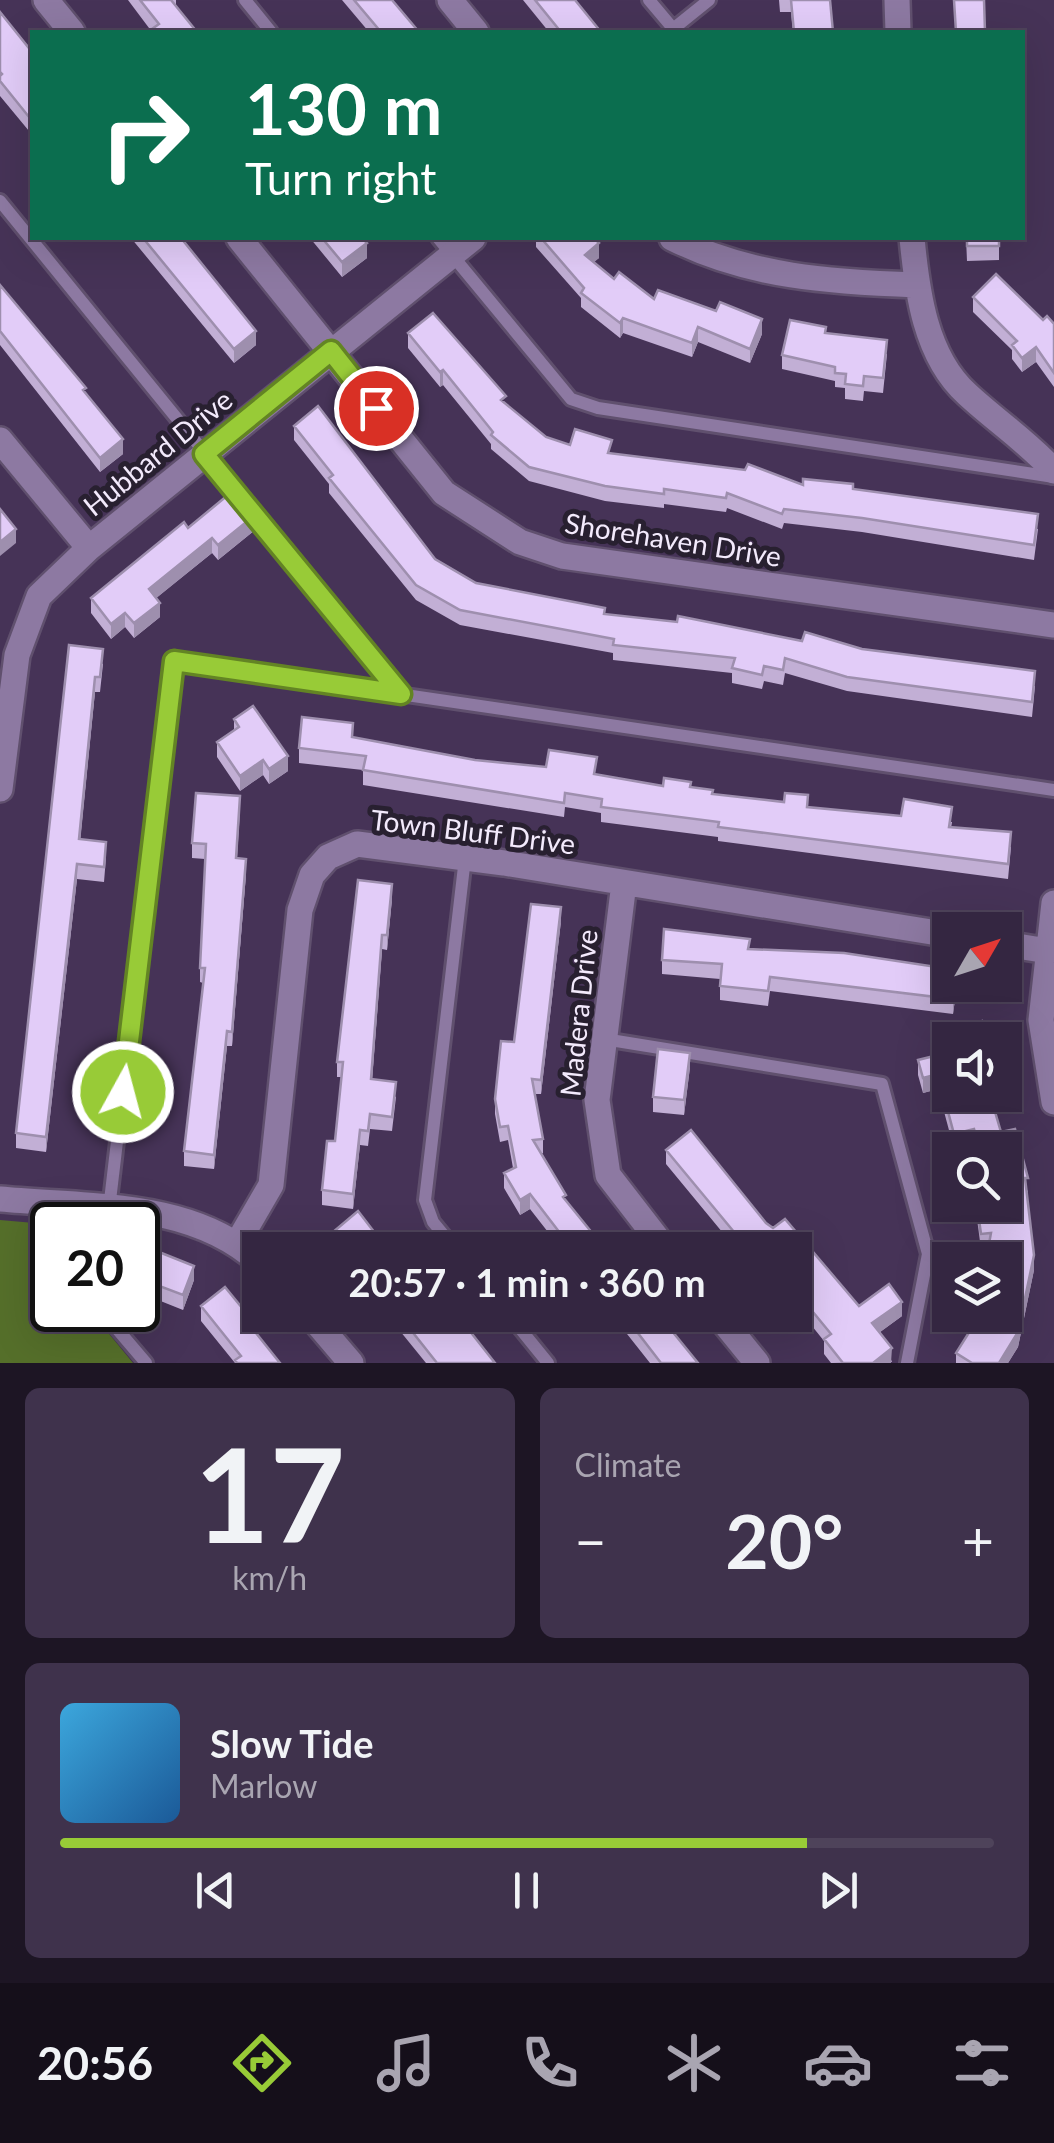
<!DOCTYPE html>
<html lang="en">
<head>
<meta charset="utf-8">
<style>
	:root { --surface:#342641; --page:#3f324c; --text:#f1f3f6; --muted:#a9a5b1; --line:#4e435a; --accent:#98cb37 }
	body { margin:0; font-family:Lato,sans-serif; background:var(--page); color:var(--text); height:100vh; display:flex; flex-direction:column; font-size:38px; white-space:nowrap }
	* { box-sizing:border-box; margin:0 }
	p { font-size:32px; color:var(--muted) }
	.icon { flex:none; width:55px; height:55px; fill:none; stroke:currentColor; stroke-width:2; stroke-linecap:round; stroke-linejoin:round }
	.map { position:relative; height:1363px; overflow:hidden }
	.details { display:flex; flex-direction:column; gap:25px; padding:25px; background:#1d1524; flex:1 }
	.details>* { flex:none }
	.banner { position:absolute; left:30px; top:30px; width:995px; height:210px; border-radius:0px; box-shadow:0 10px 40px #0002,0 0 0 2px var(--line); background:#0b6e4f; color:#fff; overflow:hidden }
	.needle { width:65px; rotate:51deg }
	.tools { position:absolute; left:932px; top:912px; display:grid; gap:20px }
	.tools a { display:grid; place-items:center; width:90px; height:90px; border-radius:0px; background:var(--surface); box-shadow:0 10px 40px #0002,0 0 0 2px var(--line); font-size:50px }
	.speed { position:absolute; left:30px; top:1202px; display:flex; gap:20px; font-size:50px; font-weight:700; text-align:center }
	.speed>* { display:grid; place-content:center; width:130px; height:130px; border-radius:50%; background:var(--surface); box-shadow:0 10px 40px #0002,0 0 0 2px var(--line); line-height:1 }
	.speed .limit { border:5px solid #111; border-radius:15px; background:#fff; color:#111 }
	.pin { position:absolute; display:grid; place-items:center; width:85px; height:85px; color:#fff; margin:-42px; border:5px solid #fff; border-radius:50%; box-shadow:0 2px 10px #0007 }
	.me { position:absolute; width:110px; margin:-55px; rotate:7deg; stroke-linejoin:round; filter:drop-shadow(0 0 8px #0008) }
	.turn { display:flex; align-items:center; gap:35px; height:210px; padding:0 50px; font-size:45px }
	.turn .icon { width:130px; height:130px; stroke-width:2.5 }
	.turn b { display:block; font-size:70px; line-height:85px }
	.big { font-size:75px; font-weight:700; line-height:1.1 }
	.details .widget { flex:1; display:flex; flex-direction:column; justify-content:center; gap:15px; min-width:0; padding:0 35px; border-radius:15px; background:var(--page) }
	.details .dial { align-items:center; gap:0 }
	.dial b { font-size:130px; line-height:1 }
	.song { display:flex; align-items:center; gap:30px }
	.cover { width:120px; height:120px; border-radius:15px; background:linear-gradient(135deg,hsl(200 70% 55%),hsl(210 70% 35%)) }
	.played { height:10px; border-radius:5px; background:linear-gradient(90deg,var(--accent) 80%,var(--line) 80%) }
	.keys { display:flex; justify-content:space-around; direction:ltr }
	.heat { display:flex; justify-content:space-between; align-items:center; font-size:55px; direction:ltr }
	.details .tiles { flex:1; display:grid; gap:25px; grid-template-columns:1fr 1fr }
	.widget:last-child { grid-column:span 2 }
	.trip { position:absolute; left:242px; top:1232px; width:570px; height:100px; border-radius:0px; background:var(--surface); box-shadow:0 10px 40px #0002,0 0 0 2px var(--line); font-weight:700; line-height:100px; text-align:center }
	.tabs { display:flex; height:160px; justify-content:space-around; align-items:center; background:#150f1a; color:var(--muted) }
	.tabs .icon { width:70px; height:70px }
	.tabs .current { color:var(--accent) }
	.tabs b { font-size:45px; color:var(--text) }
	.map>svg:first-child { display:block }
</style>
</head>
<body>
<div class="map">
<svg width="1054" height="1363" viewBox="0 0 1054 1363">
	<rect width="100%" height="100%" fill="#463357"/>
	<path fill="#556f2a" d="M0 1220 57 1225H52V1310H102L101 1324 133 1363H0Z"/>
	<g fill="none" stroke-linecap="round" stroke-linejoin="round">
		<defs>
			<path id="service" d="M245 0 271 32
				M649 0 676 32
				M673 29 709 0
				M0 201 401 694
				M438 238 571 399 598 408 1054 477
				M604 1039 882 1084 928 1254 907 1363
				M109 1209 174 661 1054 790
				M456 1250 433 1222 425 1200 465 858
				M113 1310 112 1323 146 1363
				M509 1315 548 1363"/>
			<path id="minor" d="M46 0 72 32
				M450 0 476 32
				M897 0 898 32
				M239 238 444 493 520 542 562 556 1054 625
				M672 238C749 277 832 282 917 285
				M912 238C917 291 925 356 967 394 996 421 1028 442 1054 471
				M0 440 89 548
				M0 789 17 655 39 596 89 548 473 238
				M624 883 597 1100 608 1175 666 1250
				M1054 903 1041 1020 1054 1102
				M1005 944 1048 951
				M0 1199C87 1207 193 1200 260 1263
				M238 1242 271 1185 300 910 312 875 328 857 357 844 504 863 950 935
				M310 1315 351 1363
				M718 1315 757 1363"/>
		</defs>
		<use href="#service" stroke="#60506e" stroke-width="18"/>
		<use href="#minor" stroke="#60506e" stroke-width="30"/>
		<use href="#service" stroke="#8d79a2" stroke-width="12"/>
		<use href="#minor" stroke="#8d79a2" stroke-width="25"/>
	</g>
	<path fill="#c2afd5" d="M128 0H176V7L197 32H152Z
		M342 0H392L419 32H369Z
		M523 0H575L601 32H549Z
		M779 0H830L833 32H793L791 12H780Z
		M0 12 32 52V129L29 131 0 96Z
		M131 238H181L256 345 234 363Z
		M310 238H362L367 258 342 277Z
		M536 238H594L599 258 593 262 614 279 654 299 762 334 750 363 698 342 692 357 623 333 620 338 581 307V298L536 247Z
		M966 238H1005V240H999V260L967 261Z
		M0 285 86 394 123 454 100 472 0 345Z
		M973 297 1054 324V387L1036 362 1022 372 1012 359V350L973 312Z
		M408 333 506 404 546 437 570 445 612 453 803 485 853 489 1038 529 1034 560 862 532 784 523 782 529 727 508 726 512 664 504V508L605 501 529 481 491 449V444L443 385 440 387 408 348Z
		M826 333 887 354 883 393 864 391 863 401 845 399V388L835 387V381L782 369V355Z
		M294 426 435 559 476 583 605 614 862 649 1035 686 1032 717 847 691 785 673 783 685 764 681 762 689 732 683V673L613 660V653L460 625 416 600 329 493V484L294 440Z
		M188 528 255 530 218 560 212 553 156 598 160 617 134 638 125 627 111 639 91 613V598Z
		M69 645 103 664 100 692H95L80 840 106 857 104 882 77 879 46 1152 16 1148V1133Z
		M234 719 288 771 269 784 263 775 240 791 217 757V742L234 731Z
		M353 737 475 760 596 775 663 786 691 787 713 794 808 807 952 822 951 828 1011 847 1008 879 718 841V837L601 822V813L565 807 564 817 363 785V770L299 763V748Z
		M240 811 237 858 246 874 232 1046H227L214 1169 184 1166V1151L203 983 200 982V968L205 859 192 858V843Z
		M392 899 387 950 382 949 372 1080 396 1097 392 1131 370 1129 368 1146 360 1145 353 1209 322 1205V1190L335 1141 342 1077H337V1062Z
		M561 921 541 1094H535L543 1139V1153L541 1154 566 1202 606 1250H562L530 1209 520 1215 504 1188V1173L513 1168 508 1140 500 1142 495 1114V1099L514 1042Z
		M750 949 957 985 953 1014 770 991 768 1006 720 1000V979L662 974V960Z
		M918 1060 1002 1110 995 1111 1001 1132 1028 1192 1026 1193 1034 1270 1018 1347 1008 1363H956V1353L1005 1315 988 1248 981 1249 977 1219V1205H1005V1150H976L974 1144 954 1149 938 1089 923 1093 918 1075Z
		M690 1067 684 1115 653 1112V1097Z
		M666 1150 766 1223 859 1306 902 1316 880 1332 892 1362 831 1363 824 1354V1341L804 1316 797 1322 791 1315H795V1250H737L666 1164Z
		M332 1233 388 1250H334L332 1247Z
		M138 1278 194 1280 183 1310 138 1292Z
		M201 1306 256 1334 280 1363H235L201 1321Z
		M387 1315H478V1329L472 1334 495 1363H426Z
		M612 1315H659L698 1363H650Z"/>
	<path fill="#9e8fae" d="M32 114V129L29 131V117Z
		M367 243V258L342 277V262Z
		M599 243V258L585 270V255Z
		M623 318V333L620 338V323Z
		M762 319V334L750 363V349Z
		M698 327V342L692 357V343Z
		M256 331V345L234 363V349Z
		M1036 347V362L1022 372V358Z
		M443 370V385L440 387V372Z
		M123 439V454L100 472V458Z
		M255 515V530L218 560V545Z
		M16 529V543L0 556V542Z
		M212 538V553L149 604V589Z
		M160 603V617L134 638V623Z
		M125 613V627L111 639V624Z
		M95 677V692L79 854V839Z
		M288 756V771L269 784V769Z
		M263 760V775L240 791V776Z
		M246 859V874L232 1046V1032Z
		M77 864V879L46 1152V1137Z
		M392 884V899L387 950V935Z
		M561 907V921L541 1094V1080Z
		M382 935V949L371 1094V1079Z
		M955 985H957L953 1014V999Z
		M227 1031V1046L214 1169V1155Z
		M690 1053V1067L684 1115V1100Z
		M938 1074V1089L923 1093V1078Z
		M1002 1095V1110L991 1112V1098Z
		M974 1129V1144L954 1149V1134Z
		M360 1130V1145L353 1209V1194Z
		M530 1194V1209L520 1215V1200Z
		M1034 1255V1270L1018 1347 1008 1363H999Z
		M194 1266V1280L183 1310V1295Z
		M804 1301V1316L797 1322V1308Z
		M902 1302V1316L872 1338V1323Z
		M478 1315V1329L465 1340V1325Z
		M892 1348 891 1363H873Z"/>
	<path fill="#e2ccf8" stroke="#9e8fae" stroke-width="2.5" d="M140 0H171L197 32H155L152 29 159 24Z
		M354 0H392L419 32H381Z
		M535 0H575L601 32H561Z
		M791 0H830L833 32H794Z
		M954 0H984L985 32H956Z
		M0 12 32 52V114L29 117 0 81V76L2 74 0 72Z
		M143 238H181L256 331 234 349Z
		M322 238H362L367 243 342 262Z
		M541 238H594L599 243 585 255 614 279 619 272 654 299 658 290 716 311 720 302 762 319 750 349 698 327 692 343 623 318 620 323 581 293 584 288Z
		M967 238H999V246H967Z
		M996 274 1043 320 1047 316 1054 324V373L1036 347 1022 358 1012 345 1017 341 973 297Z
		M0 285 86 388 83 390 123 439 100 458 0 331Z
		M433 313 506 396 501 400 546 437 570 445 575 429 612 440 608 453 745 470 748 464 803 485V479L853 484V489L1038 514 1034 545 862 518 784 509 782 514 727 493 726 498 664 489V494L605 486 529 467 491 435 493 432 443 370 440 372 408 333Z
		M790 320 826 327 825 333 887 340 883 378 864 376 863 386 845 384 846 374 835 373V367L782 355Z
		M318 406 435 559 476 583 605 608 604 614 677 622 678 616 802 641 805 632 862 649 1035 671 1032 702 847 677 785 658 783 670 764 666 762 675 732 668 735 658 613 645 614 639 460 610 416 585 329 478 333 475 294 426Z
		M234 490 255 515 218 545 212 538 149 589 160 603 134 623 125 613 111 624 91 598 184 522 188 528Z
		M0 509 16 529 0 542Z
		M69 645 103 649 100 677H95L79 839 106 842 104 867 77 864 46 1137 16 1133Z
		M253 706 288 756 269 769 263 760 240 776 217 742 239 727 234 719Z
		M302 717 353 723 352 737 475 760 546 767 549 750 597 757 594 774 663 786 664 778 691 782 690 787 713 790 712 794 784 802 785 793 808 795 807 807 901 816 904 799 952 807 949 827 1011 832 1008 864 718 827 719 822 601 807 602 799 565 793 564 803 363 770 366 756 299 748Z
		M196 793 240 796 236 858 246 859 232 1032 227 1031 214 1155 184 1151 205 968H200L206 844 192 843Z
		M358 880 392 884 387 935H382L371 1079 396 1082 392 1117 370 1114 368 1131 360 1130 353 1194 322 1190 327 1141H335L343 1062H337Z
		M531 904 561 907 541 1080 532 1079 543 1139 533 1140 566 1195 563 1197 606 1250H573L530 1194 520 1200 504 1173 516 1167 508 1126 500 1127 495 1099 501 1041 514 1042Z
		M664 929 750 939 748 949 844 953 950 969V985H955L953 999 770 977 768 991 720 986 722 964 662 960Z
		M982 1021 987 1040H956L953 1029Z
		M658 1049 690 1053 684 1100 653 1097Z
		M950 1052V1095H1001L991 1098 1001 1132 1015 1129 1028 1178H1025L1034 1255 1018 1332 999 1363H972L956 1353 980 1315H1005V1260H986L991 1233 981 1234 977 1205H1005V1150H980L974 1129 954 1134 938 1074 923 1078 918 1060Z
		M691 1130 766 1223 773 1228 785 1219 859 1306 889 1284 902 1302 872 1323 892 1348 873 1363H843L824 1339 831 1334 804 1301 797 1308 795 1306V1250H749L666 1150Z
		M358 1211 388 1250H346L332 1233Z
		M149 1248 194 1266 183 1295 138 1278Z
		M225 1287 256 1325 252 1328 280 1363H237L235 1360 241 1356 201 1306Z
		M399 1315H477L465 1325 495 1363H437Z
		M624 1315H659L698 1363H661Z"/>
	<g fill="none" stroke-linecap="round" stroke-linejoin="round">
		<defs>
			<path id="route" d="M123 1092 174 661 401 694 204 454 331 351 376 408"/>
		</defs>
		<use href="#route" stroke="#638424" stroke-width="25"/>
		<use href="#route" stroke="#98cb37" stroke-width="18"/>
	</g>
	<g text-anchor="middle" stroke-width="10" stroke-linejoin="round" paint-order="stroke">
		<g font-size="28" fill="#f3eafc" stroke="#282030">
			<text transform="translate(158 453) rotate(-39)" y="10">Hubbard Drive</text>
			<text transform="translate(673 540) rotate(9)" y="10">Shorehaven Drive</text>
			<text transform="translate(473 832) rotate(7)" y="10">Town Bluff Drive</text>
			<text transform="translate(579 1013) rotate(-84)" y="10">Madera Drive</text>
		</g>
	</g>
</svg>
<div class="tools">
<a><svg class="needle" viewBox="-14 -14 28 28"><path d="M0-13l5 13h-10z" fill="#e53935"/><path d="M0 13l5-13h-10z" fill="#a9a5b1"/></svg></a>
<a><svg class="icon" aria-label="sound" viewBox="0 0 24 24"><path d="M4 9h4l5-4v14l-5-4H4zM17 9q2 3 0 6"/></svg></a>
<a><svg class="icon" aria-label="search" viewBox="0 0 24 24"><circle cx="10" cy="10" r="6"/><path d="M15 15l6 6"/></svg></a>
<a><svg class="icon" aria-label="layers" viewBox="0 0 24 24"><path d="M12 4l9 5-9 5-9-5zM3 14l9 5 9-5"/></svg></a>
</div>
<div class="speed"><div class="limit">20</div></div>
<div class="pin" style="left:376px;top:408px;background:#d93025"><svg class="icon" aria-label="arrive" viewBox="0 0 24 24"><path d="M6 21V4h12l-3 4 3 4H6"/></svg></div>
<svg class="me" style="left:123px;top:1092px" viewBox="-20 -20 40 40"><circle r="17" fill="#98cb37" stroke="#fff" stroke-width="3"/><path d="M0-11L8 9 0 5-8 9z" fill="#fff"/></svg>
<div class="trip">20:57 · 1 min · 360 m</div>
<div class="banner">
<div class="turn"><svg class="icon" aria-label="right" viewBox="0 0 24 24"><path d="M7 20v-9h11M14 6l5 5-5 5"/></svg><div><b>130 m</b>Turn right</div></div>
</div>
</div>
<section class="details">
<div class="tiles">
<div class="widget dial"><b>17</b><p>km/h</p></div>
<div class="widget"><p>Climate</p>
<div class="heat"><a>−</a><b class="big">20°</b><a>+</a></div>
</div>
<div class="widget">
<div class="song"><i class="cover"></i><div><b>Slow Tide</b><p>Marlow</p></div></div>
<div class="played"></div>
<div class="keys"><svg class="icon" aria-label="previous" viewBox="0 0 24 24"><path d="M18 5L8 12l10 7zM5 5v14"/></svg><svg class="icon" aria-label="pause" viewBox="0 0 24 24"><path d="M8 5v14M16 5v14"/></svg><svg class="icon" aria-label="next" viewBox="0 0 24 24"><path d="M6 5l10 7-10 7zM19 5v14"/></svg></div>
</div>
</div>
</section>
<nav class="tabs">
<b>20:56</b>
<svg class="icon current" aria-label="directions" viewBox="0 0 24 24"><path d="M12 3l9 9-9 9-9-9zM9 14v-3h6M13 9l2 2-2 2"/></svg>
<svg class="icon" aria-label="music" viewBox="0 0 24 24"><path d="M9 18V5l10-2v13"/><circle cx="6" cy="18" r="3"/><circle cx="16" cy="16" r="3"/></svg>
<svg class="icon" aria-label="phone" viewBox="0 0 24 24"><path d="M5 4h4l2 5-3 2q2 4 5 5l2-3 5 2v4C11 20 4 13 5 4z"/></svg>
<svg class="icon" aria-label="climate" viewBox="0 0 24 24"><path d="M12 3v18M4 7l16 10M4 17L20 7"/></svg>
<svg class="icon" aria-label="car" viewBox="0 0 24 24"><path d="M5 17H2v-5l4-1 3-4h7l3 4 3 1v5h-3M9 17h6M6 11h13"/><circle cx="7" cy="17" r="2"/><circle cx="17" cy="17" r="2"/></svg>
<svg class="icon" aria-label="filters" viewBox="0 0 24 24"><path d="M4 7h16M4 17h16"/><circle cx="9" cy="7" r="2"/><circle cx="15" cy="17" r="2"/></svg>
</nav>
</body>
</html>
